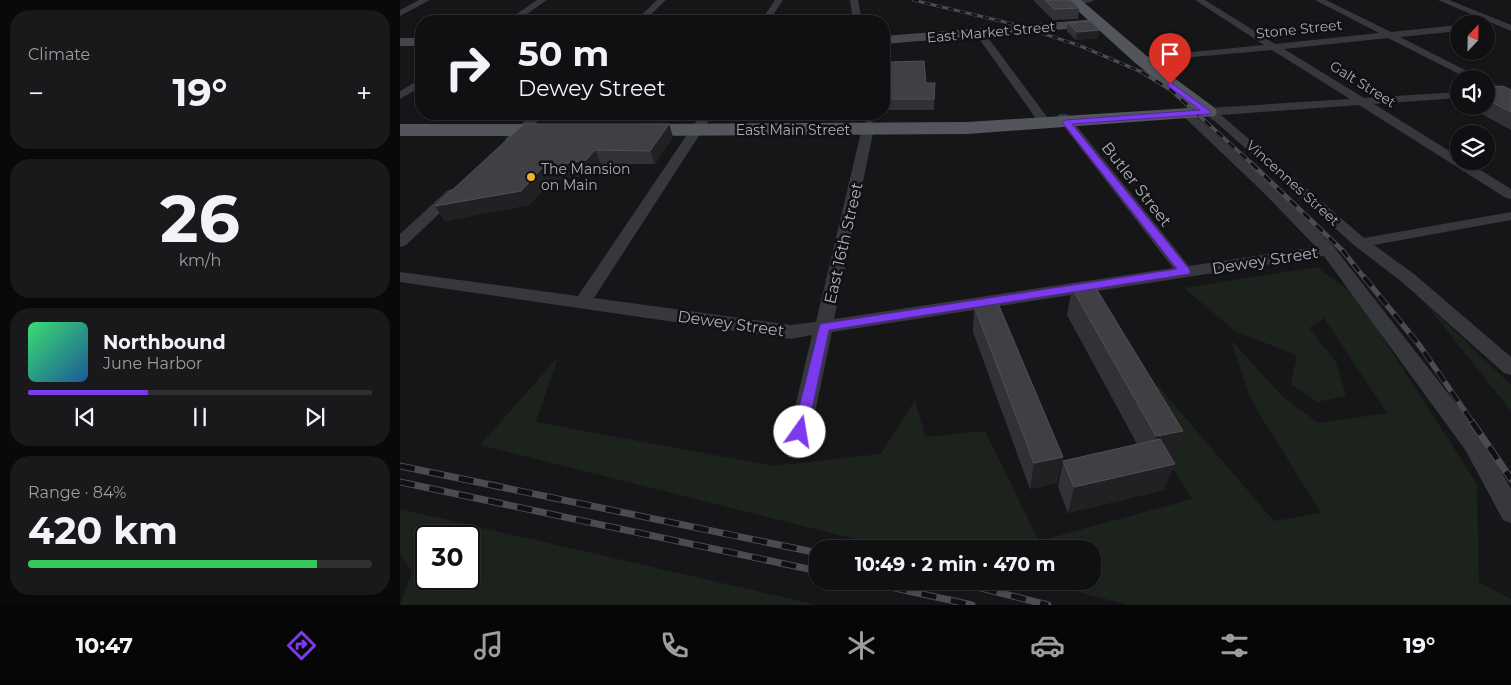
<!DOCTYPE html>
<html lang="en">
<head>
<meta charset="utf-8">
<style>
	:root { --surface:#101012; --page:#19191b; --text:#f1f3f6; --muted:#9c9d9f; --line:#303032; --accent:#7c3aed }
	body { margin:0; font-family:Montserrat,sans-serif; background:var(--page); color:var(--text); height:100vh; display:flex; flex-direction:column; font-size:19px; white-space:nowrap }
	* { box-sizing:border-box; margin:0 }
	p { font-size:16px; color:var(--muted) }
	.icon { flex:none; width:28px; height:28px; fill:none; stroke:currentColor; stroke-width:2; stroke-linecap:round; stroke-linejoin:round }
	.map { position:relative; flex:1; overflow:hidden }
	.panel { display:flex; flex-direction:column; gap:10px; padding:10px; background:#09090a; width:400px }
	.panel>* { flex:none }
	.banner { position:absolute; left:15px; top:15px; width:475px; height:105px; border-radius:20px; box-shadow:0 1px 4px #0004,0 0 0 1px var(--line); background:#101012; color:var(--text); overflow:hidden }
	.needle { width:32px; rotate:22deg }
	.buttons { position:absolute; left:1050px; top:15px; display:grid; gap:10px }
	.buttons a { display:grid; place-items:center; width:45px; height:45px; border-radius:50%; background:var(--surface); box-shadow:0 1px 4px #0004,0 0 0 1px var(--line); font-size:25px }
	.speed { position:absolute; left:15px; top:525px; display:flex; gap:10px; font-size:25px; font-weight:700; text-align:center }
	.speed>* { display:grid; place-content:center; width:65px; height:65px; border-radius:50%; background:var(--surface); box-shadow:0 1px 4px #0004,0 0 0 1px var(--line); line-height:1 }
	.speed .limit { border:2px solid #111; border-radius:8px; background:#fff; color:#111 }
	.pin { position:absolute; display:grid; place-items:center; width:42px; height:42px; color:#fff; margin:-51px -21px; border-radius:50% 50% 50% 0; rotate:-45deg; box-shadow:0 0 5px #0007 }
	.pin .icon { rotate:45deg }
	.me { position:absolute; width:55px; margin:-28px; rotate:13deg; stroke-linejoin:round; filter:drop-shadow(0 0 4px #0008) }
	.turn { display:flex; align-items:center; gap:18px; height:105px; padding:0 20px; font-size:22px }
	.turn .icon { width:65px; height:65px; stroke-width:2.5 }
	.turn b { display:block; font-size:35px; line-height:42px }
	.big { font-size:38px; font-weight:700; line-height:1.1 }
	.panel .widget { flex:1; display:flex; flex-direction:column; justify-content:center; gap:8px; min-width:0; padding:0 18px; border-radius:20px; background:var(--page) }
	.panel .dial { align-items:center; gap:0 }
	.dial b { font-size:65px; line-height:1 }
	.song { display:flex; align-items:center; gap:15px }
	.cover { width:60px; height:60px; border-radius:8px; background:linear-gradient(135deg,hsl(140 70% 55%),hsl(210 70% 35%)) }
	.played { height:5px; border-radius:2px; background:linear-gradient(90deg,var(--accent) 35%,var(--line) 35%) }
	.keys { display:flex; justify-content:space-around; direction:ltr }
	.heat { display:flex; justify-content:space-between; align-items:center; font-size:28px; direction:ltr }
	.charge { height:8px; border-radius:4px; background:linear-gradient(90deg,#34c759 84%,var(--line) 0) }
	.trip { position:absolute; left:409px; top:540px; width:292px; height:50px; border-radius:20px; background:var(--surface); box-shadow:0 1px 4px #0004,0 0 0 1px var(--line); font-weight:700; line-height:50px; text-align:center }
	.tab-bar { display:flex; height:80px; justify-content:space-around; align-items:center; background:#060607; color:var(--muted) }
	.tab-bar .icon { width:35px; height:35px }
	.tab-bar .current { color:var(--accent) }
	.tab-bar b { font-size:22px; color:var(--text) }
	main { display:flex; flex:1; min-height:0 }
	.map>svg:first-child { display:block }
</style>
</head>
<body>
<main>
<section class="panel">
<div class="widget"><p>Climate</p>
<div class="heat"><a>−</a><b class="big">19°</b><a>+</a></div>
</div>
<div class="widget dial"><b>26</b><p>km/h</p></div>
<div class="widget">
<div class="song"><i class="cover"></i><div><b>Northbound</b><p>June Harbor</p></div></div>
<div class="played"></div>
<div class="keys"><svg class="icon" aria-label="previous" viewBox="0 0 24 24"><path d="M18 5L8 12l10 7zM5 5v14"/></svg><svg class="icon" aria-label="pause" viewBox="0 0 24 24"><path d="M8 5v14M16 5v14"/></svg><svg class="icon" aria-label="next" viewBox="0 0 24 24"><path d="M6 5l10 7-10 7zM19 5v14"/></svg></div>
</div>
<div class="widget"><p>Range · 84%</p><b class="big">420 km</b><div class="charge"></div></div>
</section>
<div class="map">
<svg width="1111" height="605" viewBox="0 0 1111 605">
	<rect width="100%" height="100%" fill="#161618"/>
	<path fill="#1c231d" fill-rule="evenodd" d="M917 267 956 296 1077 484 1079 582 1111 599V605H729L634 581H692V549H495L80 445 158 357 136 422 373 466 481 454 515 400 525 437 585 431 639 541 792 499 743 419 757 385 874 521 921 513 851 400 831 340 882 396 918 423 987 413 924 318 909 328 936 362 946 396 917 402 891 384 897 355 836 332 784 288Z
		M1024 302 1111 385V411Z
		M0 509 417 605H0L12 572 0 554ZM26 536H69V579H26Z"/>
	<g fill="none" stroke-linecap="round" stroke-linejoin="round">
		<path fill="#37383d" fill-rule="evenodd" d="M19 0H30L0 16V10Z
			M137 0H147L117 21H106Z
			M257 0H266L244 21H235Z
			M375 0H383L369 21H361Z
			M450 0H458L462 21H453Z
			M671 0H694C689 4 678 4 672 3Z
			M795 0H805L875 44 979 33 915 0H926L991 32 1059 25V31L1000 37 1083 79H1069L988 38 884 49 964 98 1059 92V98L974 104 1059 157V161H1066L1111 189V199L1106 198 959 105 821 115 964 238 1111 212V220L974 245 1014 274 1111 357V375L1104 373 1002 282 955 246 817 123 802 112 808 108 950 99 872 50 737 62V58L741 57 864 45Z
			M1038 0H1049L1111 25V31Z
			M580 30 583 31 650 121 652 124 650 127H642L575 33Z
			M21 79V87L0 99V91Z
			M1086 80 1111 92V100L1086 88Z
			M785 108 789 110 874 187 934 247 1082 437 1111 489V523L1103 520 1066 451 924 256 432 332 407 450 404 457 396 459 388 457 385 450 412 335 391 339 0 282V272L178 296 301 114H313L194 298 391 325 416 322 463 124 469 120 475 124 434 319 773 268 659 120 657 117 659 114H667L789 266 916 247 864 193 781 114 779 112Z
			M132 114H145L115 143H107L105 140 107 137Z
			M53 189 58 190 60 193 58 196 6 245 0 247V234L48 190Z"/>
		<path fill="#45474d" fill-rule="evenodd" d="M698 19 703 20 704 23 703 26 484 44V36Z
			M0 38H21V46H0Z"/>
		<path fill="#53555c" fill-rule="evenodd" d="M666 0H681L762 69 815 108 817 112 815 116 567 134 234 136 227 134 224 130 227 126 234 124 567 122 790 108 733 61Z
			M0 124H156L163 126 166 130 163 134 156 136H0Z"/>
		<defs>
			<path id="rail-far4" d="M513 0 613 24 678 45 744 73"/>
			<path id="rail-far3" d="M742 72 771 90 852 164"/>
			<path id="rail-far2" d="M851 163 943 251 965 279"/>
			<path id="rail-far1" d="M964 277 1020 346 1073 423"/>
			<path id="rail" d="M1072 422 1111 479
				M0 466 418 553
				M0 482 418 571
				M463 581 572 605
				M553 581 648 605"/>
		</defs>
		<use href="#rail-far4" stroke="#4a4c52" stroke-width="3"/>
		<use href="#rail-far3" stroke="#4a4c52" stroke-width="4"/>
		<use href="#rail-far2" stroke="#4a4c52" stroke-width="5"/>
		<use href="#rail-far1" stroke="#4a4c52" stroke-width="5.5"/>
		<use href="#rail" stroke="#4a4c52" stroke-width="7"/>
		<use href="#rail-far4" stroke="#111113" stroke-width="2" stroke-dasharray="6" stroke-linecap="butt"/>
		<use href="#rail-far3" stroke="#111113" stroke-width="2.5" stroke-dasharray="8" stroke-linecap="butt"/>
		<use href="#rail-far2" stroke="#111113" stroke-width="3" stroke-dasharray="9" stroke-linecap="butt"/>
		<use href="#rail-far1" stroke="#111113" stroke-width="4" stroke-dasharray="12" stroke-linecap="butt"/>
		<use href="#rail" stroke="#111113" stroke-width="5" stroke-dasharray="15" stroke-linecap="butt"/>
	</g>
	<path fill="#323236" d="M633 0H670L679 8 678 19 653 20Z
		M668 23 698 38 676 40 667 31Z
		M526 83 535 94 534 110H484V84Z
		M1086 88 1111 90V130L1067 106H1086Z
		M269 124 273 137 255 164H201L193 174 151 181 129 205 45 221 35 206Z
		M672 288 783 431 772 457H771L764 490 668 513 658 487 663 461 737 444 667 315Z
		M574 305 663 457 657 483 630 489 573 332Z"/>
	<path fill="#212124" d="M700 30 698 38 676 40 677 32Z
		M269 124 273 137 255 164 250 151Z
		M195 150 201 164 193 174 151 181 129 205 45 221 35 206 143 167Z
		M783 431 772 457 746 463 756 436Z
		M663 457 657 483 630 489 634 463Z
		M775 464 764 490 668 513 674 487Z"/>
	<path fill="#3f3f44" stroke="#4f5156" d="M645 0H670L679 8 654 9Z
		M690 21 700 30 677 32 668 23Z
		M524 61 526 83H535L534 99H484V84H491L490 62Z
		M1103 86 1111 90V112L1086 99V88Z
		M124 124H269L250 151 195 150 186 160 143 167 121 191 35 206Z
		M694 285 783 431 756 436 672 288Z
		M597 301 663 457 634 463 574 305Z
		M760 439 775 464 674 487 663 461Z"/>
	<path fill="#7c3aed" stroke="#51269a" d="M770 82 810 111V114L672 124 789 269 790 272 789 274 429 330 407 432 405 436 400 438 395 436 393 432 420 324 777 269 662 122 666 120 800 110 768 86V83Z"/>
	<circle fill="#f2b134" stroke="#111113" stroke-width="2" cx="131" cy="177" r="5"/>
	<g text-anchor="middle" stroke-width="5" stroke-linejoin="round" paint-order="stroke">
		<g font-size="14" fill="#a8adb8" stroke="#111113">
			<text transform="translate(899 29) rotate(-6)" y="5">Stone Street</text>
			<text transform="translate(591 32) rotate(-5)" y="5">East Market Street</text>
			<text transform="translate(963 84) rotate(32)" y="5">Galt Street</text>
			<text x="393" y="135">East Main Street</text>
			<text transform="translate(893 183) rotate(42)" y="5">Vincennes Street</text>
		</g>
		<g font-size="14" fill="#a8adb8" stroke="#111113" text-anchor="start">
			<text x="141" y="174">The Mansion<tspan x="141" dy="16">on Main</tspan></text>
		</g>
		<g font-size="16" fill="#a8adb8" stroke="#111113">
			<text transform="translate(737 184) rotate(52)" y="6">Butler Street</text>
			<text transform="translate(443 243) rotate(-77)" y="6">East 16th Street</text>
			<text transform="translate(865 260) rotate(-9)" y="6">Dewey Street</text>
			<text transform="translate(331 323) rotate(8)" y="6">Dewey Street</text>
		</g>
	</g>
</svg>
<div class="buttons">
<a><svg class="needle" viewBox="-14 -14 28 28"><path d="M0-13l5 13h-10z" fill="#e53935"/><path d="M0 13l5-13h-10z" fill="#9c9d9f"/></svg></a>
<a><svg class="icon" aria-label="sound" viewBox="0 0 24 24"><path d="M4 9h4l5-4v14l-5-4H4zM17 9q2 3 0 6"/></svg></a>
<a><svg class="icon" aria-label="layers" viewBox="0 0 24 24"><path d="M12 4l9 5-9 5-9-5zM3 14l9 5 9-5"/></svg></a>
</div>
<div class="speed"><div class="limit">30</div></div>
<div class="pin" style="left:770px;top:84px;background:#d93025"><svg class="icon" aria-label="arrive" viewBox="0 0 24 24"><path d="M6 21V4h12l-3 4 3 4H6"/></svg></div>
<svg class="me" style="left:400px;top:432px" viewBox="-20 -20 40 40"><circle r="19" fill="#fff"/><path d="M0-13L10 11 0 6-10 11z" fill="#7c3aed"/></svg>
<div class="trip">10:49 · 2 min · 470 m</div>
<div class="banner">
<div class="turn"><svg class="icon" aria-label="right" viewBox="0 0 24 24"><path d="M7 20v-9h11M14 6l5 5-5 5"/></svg><div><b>50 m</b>Dewey Street</div></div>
</div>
</div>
</main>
<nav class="tab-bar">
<b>10:47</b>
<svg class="icon current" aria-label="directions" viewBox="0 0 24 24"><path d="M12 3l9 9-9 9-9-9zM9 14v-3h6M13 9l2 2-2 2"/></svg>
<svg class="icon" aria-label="music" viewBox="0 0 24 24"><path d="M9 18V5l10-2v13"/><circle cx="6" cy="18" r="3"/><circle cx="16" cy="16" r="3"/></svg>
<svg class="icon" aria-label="phone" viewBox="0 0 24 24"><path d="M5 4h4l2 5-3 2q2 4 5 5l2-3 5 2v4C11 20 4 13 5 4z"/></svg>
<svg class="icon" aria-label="climate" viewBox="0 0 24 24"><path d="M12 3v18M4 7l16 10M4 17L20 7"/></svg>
<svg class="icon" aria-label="car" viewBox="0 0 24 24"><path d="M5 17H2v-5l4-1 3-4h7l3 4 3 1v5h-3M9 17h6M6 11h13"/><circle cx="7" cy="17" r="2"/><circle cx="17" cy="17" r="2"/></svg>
<svg class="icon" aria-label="filters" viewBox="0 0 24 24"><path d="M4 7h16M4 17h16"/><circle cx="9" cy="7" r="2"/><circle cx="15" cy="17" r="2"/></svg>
<b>19°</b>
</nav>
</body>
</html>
